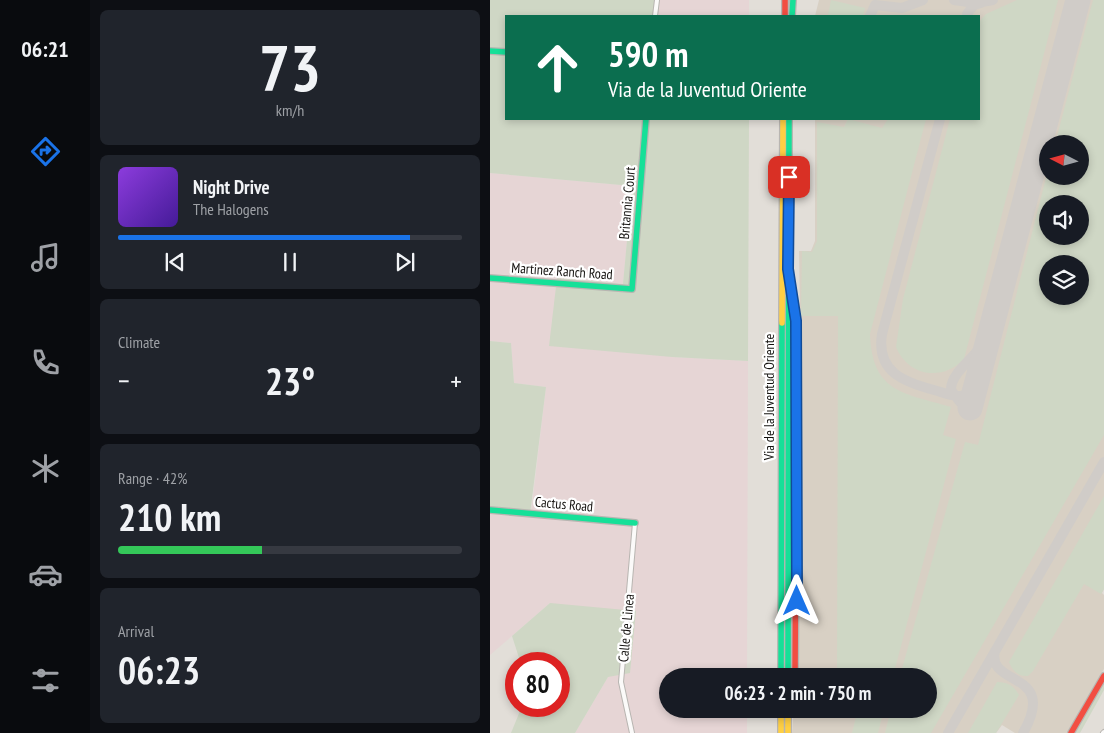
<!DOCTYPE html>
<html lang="en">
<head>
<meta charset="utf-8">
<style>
	:root { --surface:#171b24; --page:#20242c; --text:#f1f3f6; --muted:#9ea1a6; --line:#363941; --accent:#1a73e8 }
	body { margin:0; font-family:"PT Sans Narrow",sans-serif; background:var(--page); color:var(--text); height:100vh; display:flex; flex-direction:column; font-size:19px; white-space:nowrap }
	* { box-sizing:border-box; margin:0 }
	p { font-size:16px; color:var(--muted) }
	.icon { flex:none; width:28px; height:28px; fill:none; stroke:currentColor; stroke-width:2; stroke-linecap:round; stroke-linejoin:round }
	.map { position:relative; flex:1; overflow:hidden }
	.panel { display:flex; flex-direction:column; gap:10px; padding:10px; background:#0d0f14; width:400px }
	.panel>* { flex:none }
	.top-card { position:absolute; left:15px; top:15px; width:475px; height:105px; border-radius:0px; box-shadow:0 2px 8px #0003; background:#0b6e4f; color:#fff; overflow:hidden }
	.needle { width:32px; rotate:276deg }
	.buttons { position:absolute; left:549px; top:135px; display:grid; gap:10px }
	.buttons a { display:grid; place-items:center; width:50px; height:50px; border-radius:50%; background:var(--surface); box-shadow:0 2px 8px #0003; font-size:25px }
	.speed { position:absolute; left:15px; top:652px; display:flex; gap:10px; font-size:25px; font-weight:700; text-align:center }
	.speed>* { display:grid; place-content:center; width:65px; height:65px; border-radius:50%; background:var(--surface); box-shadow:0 2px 8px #0003; line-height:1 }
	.speed .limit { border:8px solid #d22; background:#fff; color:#111 }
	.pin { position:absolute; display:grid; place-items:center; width:42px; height:42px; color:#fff; margin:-21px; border-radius:10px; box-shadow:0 2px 8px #0006 }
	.me { position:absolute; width:55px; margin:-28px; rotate:0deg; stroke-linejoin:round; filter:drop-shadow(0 0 4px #0008) }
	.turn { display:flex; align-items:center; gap:18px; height:105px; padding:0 20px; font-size:22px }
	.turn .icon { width:65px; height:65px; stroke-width:2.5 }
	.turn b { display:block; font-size:35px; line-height:42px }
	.big { font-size:38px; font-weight:800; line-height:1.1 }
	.panel .card { flex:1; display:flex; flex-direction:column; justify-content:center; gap:8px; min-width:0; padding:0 18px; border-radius:8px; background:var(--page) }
	.panel .dial { align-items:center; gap:0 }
	.dial b { font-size:65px; line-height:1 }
	.song { display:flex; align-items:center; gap:15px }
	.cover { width:60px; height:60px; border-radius:8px; background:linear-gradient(135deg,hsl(270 70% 55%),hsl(260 70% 35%)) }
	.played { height:5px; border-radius:2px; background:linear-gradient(90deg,var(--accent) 85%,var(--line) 85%) }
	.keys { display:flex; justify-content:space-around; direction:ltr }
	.heat { display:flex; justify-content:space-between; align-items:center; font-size:28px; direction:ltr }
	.charge { height:8px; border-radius:4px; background:linear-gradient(90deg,#34c759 42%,var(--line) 0) }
	.trip { position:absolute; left:169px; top:668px; width:278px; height:50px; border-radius:25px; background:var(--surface); box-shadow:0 2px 8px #0003; font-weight:800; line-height:50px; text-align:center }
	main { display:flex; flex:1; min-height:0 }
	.tab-bar { display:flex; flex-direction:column; width:90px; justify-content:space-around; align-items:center; background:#090b0e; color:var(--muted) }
	.tab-bar .icon { width:35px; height:35px }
	.tab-bar .selected { color:var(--accent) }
	.tab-bar b { font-size:22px; color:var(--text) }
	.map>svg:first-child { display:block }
</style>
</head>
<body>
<main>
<nav class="tab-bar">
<b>06:21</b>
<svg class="icon selected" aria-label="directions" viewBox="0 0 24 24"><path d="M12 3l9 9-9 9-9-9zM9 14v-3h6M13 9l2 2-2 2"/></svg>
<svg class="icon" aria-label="music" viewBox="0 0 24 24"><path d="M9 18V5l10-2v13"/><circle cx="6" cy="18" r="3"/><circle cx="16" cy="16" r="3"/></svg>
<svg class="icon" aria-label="phone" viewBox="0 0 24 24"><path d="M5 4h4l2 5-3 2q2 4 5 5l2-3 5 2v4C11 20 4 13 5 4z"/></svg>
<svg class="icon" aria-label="climate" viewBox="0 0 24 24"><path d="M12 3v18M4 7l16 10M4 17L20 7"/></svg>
<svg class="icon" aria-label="car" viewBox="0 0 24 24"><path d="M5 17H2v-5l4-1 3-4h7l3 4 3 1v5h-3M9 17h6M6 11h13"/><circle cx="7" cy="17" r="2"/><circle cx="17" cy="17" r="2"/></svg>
<svg class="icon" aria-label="filters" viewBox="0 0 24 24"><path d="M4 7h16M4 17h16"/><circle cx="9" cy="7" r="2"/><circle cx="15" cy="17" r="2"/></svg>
</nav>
<section class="panel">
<div class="card dial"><b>73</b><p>km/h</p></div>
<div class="card">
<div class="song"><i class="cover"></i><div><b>Night Drive</b><p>The Halogens</p></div></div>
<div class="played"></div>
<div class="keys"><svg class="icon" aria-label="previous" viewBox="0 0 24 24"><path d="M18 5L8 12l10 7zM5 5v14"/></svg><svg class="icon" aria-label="pause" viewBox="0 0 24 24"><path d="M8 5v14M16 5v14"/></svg><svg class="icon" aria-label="next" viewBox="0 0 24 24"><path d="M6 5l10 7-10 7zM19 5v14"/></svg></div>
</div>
<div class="card"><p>Climate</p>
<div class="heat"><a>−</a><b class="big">23°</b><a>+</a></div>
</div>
<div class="card"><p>Range · 42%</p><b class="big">210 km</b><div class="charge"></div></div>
<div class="card"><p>Arrival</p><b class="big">06:23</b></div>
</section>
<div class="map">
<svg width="614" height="733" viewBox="0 0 614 733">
	<rect width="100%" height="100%" fill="#e2ded8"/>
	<path fill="#d8d0c4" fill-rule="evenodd" d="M329 0H614V589L612 593 614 595V669L577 733H525L512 725 506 733H302L304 709H438V676H307L311 377 309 251H321L325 241V119H489V16H325ZM558 144H590V176H558ZM558 204H590V236H558ZM558 264H590V296H558Z"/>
	<path fill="#e6d5d5" d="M167 0H259V16H165Z
		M0 173 142 186 133 284 182 357 258 361 257 676H178V709H257V733H85L118 677 60 603 0 655V511L41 514 56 387 24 383 21 343 0 341Z"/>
	<path fill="#cfd7c5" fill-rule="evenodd" d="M0 0H167L165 16H16V119H259L258 361 182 357 59 346 67 278 133 284 142 186 0 173Z
		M341 0 375 8 373 16 338 15Z
		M527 0H568L474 359C452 382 418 376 406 347L413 299 460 119H489V22L496 14Z
		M603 0H614V435L441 733H395L401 709H438V676H410L475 442 488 445 557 174 558 176H590V144H565ZM558 204H590V236H558ZM558 264H590V296H558Z
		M358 119 392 128 398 119H436L380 334C382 393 414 393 461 407L453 435 466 439 403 676H347L348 316H311L312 251 322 252 327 241V122L354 127Z
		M0 341 21 343 24 383 56 387 40 514 0 511Z
		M614 496V589L611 594 594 584 543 671 538 676C528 677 522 670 519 662Z
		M60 603 146 611 140 673 118 677 85 733H21L32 706H69V664H31L22 636Z
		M507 682C518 682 524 686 529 695L506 733H478Z
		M614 682V690L590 733H585Z
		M368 709H394L388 733H362Z"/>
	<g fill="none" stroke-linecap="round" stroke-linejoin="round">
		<path stroke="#d0ccc8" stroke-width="10" d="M464 0 486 3 503 0
			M477 14 484 5 491 3
			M380 16 385 5 412 8 433 0
			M581 24 585 0
			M450 119 392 334C386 372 414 382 444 390 452 392 462 397 471 396 478 395 482 390 486 384
			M491 366C488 382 501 408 470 402L461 390C460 372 490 354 498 337
			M505 651C496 687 569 670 533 733
			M458 733 614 462"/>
		<path stroke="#d0ccc8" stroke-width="25" d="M480 408 588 0"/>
		<defs>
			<path id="street" d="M165 16 167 0
				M142 733 131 682 145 523
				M613 733 614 732"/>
			<path id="fast" d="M302 16 303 0
				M0 51 16 52
				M0 278 142 289 156 119
				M302 287 306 313V518
				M0 510 145 523
				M291 676 292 323
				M298 676 299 119"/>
			<path id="slow" d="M292 323 293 119
				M291 709V733
				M298 709V733"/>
			<path id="jam" d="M295 0V16
				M305 676 306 518
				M581 733 614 676"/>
		</defs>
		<use href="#street" stroke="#b8b5b1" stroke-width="6"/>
		<use href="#fast" stroke="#b8b5b1" stroke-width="8"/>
		<use href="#slow" stroke="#b8b5b1" stroke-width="8"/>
		<use href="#jam" stroke="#b8b5b1" stroke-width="8"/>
		<use href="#street" stroke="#fbfaf9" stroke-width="4"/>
		<use href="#fast" stroke="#16e098" stroke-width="5.5"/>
		<use href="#slow" stroke="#ffcf43" stroke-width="5.5"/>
		<use href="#jam" stroke="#f24e42" stroke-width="5.5"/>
	</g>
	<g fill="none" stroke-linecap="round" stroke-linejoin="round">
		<defs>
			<path id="route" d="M299 177 298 269 306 321 307 601"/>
		</defs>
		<use href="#route" stroke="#114b97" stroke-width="12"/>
		<use href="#route" stroke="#1a73e8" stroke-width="9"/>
	</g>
	<g text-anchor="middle" stroke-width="4.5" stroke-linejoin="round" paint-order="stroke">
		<g font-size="14" fill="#13110e" stroke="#fff">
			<text transform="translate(137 203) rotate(-85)" y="5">Britannia Court</text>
			<text transform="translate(72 271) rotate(4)" y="5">Martinez Ranch Road</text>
			<text transform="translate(279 397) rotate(-90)" y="5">Via de la Juventud Oriente</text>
			<text transform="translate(74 504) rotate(5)" y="5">Cactus Road</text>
			<text transform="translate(136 628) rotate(-85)" y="5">Calle de Linea</text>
		</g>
	</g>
</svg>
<div class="buttons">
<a><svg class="needle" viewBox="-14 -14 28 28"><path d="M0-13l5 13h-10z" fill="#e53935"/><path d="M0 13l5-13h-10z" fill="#9ea1a6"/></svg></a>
<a><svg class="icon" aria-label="sound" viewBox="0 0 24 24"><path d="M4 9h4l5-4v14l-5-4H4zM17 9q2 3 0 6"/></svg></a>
<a><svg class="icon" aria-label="layers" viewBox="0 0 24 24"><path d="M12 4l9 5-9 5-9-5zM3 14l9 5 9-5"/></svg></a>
</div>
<div class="speed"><div class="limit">80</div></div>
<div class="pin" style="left:299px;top:177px;background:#d93025"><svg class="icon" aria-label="arrive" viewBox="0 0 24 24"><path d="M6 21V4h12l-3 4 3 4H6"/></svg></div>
<svg class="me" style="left:307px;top:601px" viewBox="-20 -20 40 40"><path d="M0-17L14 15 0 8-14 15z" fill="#1a73e8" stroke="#fff" stroke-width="4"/></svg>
<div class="trip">06:23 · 2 min · 750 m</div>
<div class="top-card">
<div class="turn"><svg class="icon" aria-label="ahead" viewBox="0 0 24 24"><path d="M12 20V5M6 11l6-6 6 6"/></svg><div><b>590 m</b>Via de la Juventud Oriente</div></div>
</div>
</div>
</main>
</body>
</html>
